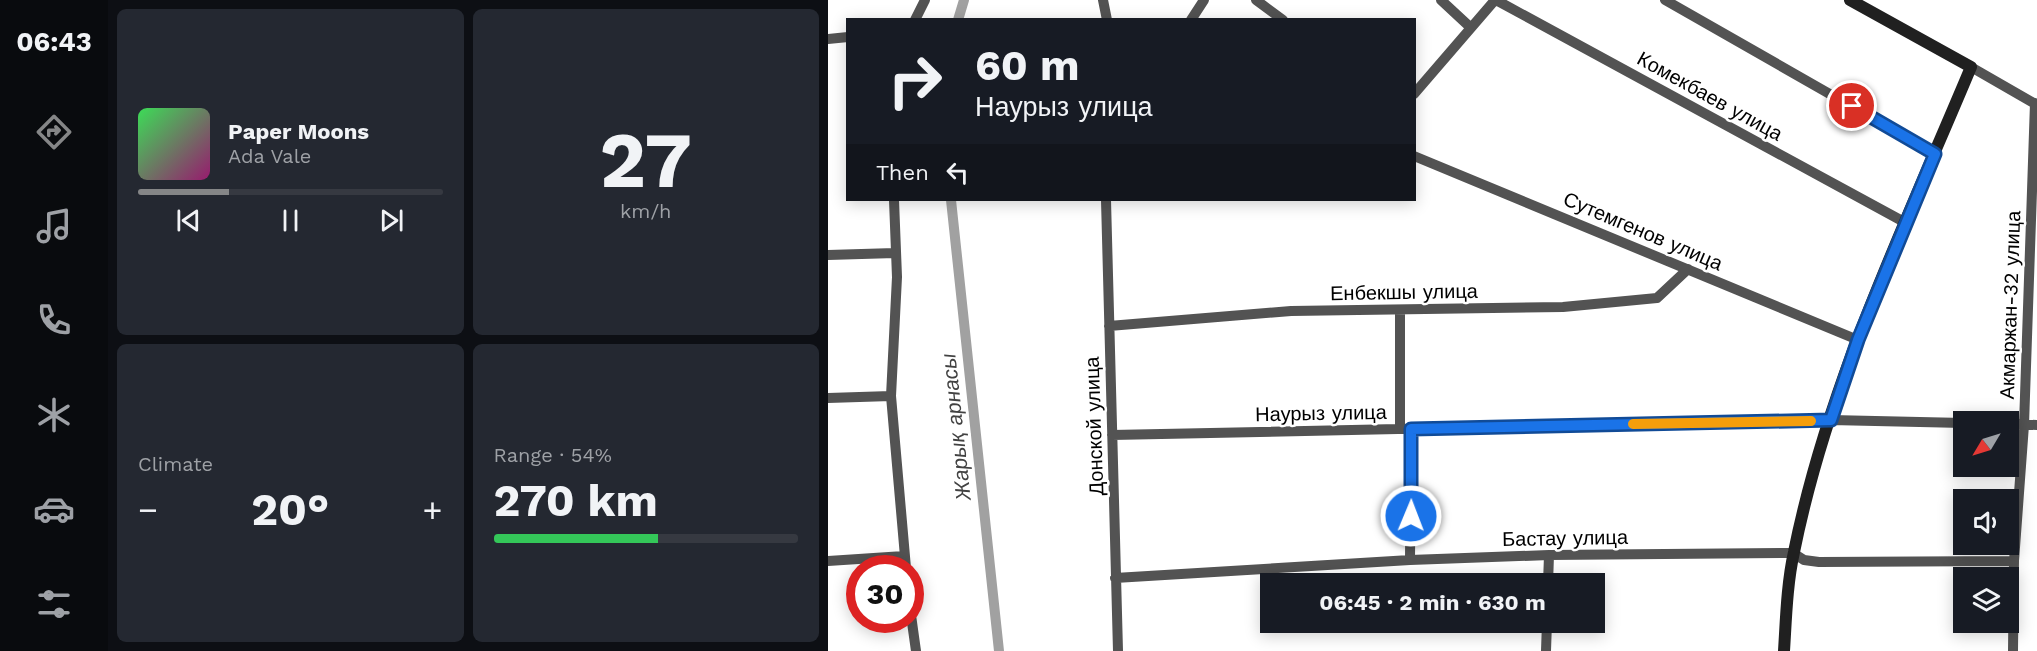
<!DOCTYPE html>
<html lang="en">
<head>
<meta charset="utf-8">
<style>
	:root { --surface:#171b24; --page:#242831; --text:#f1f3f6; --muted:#9ea1a6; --line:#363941; --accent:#858687 }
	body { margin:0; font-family:"Work Sans",sans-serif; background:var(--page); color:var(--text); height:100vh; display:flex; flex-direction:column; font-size:22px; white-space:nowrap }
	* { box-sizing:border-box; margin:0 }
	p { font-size:20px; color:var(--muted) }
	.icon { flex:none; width:33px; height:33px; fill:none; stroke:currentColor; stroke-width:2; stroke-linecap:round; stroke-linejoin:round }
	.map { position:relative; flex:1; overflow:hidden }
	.drawer { display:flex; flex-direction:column; gap:9px; padding:9px; background:#0d0f14; width:720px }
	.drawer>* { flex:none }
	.hud { position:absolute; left:18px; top:18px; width:570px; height:183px; border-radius:0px; box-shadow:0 3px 15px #0003; background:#171b24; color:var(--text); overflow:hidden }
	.needle { width:39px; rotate:232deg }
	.controls { position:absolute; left:1125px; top:411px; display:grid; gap:12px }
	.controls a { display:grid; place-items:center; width:66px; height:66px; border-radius:0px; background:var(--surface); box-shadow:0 3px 15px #0003; font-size:30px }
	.speed { position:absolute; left:18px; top:555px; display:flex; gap:12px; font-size:30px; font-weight:700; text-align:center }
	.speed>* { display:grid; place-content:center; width:78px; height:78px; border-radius:50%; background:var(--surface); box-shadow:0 3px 15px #0003; line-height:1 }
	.speed .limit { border:9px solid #d22; background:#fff; color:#111 }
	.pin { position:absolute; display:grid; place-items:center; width:51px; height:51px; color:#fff; margin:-26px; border:3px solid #fff; border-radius:50%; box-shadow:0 2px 6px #0007 }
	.me { position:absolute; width:66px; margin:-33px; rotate:1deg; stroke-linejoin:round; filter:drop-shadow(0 0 4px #0008) }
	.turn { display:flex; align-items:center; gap:21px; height:126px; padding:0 30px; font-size:27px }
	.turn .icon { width:78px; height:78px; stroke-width:2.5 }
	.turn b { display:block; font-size:42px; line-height:51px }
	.then { display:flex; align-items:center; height:57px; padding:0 30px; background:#0003; gap:12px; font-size:22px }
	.big { font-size:45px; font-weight:700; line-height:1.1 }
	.drawer .card { flex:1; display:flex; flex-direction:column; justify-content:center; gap:9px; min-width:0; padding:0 21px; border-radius:9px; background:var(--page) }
	.drawer .dial { align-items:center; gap:0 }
	.dial b { font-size:78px; line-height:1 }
	.song { display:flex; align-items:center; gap:18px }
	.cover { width:72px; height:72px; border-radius:9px; background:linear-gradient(135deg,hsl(130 70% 55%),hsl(320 70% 35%)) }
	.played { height:6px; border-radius:3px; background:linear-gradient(90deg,var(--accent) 30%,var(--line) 30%) }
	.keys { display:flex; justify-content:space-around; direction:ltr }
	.heat { display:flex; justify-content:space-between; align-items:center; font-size:33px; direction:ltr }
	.charge { height:9px; border-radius:4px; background:linear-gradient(90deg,#34c759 54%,var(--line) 0) }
	.drawer .tiles { flex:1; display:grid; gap:9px; grid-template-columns:repeat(2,1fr) }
	.trip { position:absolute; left:432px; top:573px; width:345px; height:60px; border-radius:0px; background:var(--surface); box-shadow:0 3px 15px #0003; font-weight:700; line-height:60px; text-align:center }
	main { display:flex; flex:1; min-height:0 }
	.tab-bar { display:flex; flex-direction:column; width:108px; justify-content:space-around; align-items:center; background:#090b0e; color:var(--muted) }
	.tab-bar .icon { width:42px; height:42px }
	.tab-bar .on { color:var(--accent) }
	.tab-bar b { font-size:27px; color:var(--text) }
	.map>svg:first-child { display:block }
</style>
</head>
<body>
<main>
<nav class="tab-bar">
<b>06:43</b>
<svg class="icon on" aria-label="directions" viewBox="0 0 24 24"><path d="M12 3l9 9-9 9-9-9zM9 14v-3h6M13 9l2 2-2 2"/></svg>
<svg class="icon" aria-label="music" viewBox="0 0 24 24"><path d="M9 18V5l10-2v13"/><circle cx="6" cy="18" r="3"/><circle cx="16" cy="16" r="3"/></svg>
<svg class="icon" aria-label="phone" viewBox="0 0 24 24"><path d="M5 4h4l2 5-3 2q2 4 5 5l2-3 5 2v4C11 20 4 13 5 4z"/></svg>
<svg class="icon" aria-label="climate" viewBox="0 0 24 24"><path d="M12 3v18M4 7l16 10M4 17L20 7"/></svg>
<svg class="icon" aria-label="car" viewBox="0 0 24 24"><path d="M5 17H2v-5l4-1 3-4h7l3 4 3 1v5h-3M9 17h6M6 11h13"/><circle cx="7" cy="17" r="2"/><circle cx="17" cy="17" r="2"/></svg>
<svg class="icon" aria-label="filters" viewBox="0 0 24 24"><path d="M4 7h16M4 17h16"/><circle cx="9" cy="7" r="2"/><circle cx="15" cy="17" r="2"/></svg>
</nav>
<section class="drawer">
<div class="tiles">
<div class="card">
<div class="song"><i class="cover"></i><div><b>Paper Moons</b><p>Ada Vale</p></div></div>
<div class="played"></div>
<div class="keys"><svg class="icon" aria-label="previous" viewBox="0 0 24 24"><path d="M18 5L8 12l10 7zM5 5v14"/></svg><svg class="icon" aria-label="pause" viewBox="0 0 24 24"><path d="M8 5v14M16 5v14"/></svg><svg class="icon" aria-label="next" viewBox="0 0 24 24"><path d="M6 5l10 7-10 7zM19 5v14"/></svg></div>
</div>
<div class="card dial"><b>27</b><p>km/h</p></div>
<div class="card"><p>Climate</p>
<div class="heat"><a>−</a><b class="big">20°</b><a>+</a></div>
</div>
<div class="card"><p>Range · 54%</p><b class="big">270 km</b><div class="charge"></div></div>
</div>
</section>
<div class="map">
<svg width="1209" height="651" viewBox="0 0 1209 651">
	<rect width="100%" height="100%" fill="#fff"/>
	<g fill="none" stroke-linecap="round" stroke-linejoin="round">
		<path stroke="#a1a1a1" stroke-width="10" d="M130 20 136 0
			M123 200 171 651"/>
		<path stroke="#535353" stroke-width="10" d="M275 0 279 20
			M428 0 455 20
			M613 0 642 27
			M668 0 1078 223
			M837 0 1107 154
			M87 20 97 0
			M363 20 376 0
			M0 39 20 37
			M1143 67 1209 105
			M586 94 667 0
			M586 156 1030 340
			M66 200 69 277 63 396 78 568
			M278 200 290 651
			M0 255 67 253
			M281 326 463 311 735 307 829 298 860 269
			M0 398 63 396
			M1180 424 1209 425
			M572 429V310
			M284 435 1003 420 1136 423
			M582 560 583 429
			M0 561 76 556
			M287 578 582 560 721 555 965 553 976 560 991 562 1186 561
			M720 584 721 555
			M82 608 88 651
			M718 651 719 622
			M1185 651 1186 561 1196 425 1207 103"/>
		<path stroke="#202020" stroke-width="12" d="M956 651C958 619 959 583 966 552 1000 383 1077 225 1143 67L1022 0"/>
	</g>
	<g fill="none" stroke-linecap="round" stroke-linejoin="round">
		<defs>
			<path id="route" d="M583 516V429L1003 420 1030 340 1107 154 1024 106"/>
		</defs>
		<use href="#route" stroke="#114b97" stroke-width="15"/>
		<use href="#route" stroke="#1a73e8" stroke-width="10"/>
		<path stroke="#f59e0b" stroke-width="10" d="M805 424 983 421"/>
	</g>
	<g text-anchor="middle" stroke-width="5" stroke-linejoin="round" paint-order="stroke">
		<g font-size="20" fill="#000" stroke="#fff">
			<text transform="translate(882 96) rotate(29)" y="7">Комекбаев улица</text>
			<text transform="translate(815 231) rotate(23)" y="7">Сутемгенов улица</text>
			<text transform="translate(576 292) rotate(-1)" y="7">Енбекшы улица</text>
			<text transform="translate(1182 305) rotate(-88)" y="7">Акмаржан-32 улица</text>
			<text transform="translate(493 413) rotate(-1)" y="7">Наурыз улица</text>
			<text transform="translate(266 426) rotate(-92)" y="7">Донской улица</text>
			<text transform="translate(737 538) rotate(-1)" y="7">Бастау улица</text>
		</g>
		<g font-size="21" font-style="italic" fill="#424242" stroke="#fff">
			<text transform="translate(128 427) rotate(-96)" y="7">Жарық арнасы</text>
		</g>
	</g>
</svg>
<div class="controls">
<a><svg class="needle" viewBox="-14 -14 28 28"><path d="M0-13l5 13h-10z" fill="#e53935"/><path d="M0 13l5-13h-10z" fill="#9ea1a6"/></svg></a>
<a><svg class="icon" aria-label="sound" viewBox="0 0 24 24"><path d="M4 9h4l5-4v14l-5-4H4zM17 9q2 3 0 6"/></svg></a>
<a><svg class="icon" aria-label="layers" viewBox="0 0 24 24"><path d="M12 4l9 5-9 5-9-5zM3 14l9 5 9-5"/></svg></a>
</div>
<div class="speed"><div class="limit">30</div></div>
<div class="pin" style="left:1024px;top:106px;background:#d93025"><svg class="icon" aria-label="arrive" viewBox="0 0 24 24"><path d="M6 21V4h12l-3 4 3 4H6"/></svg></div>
<svg class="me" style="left:583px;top:516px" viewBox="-20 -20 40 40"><circle r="17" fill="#1a73e8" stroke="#fff" stroke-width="3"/><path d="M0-11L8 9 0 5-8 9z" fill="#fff"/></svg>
<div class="trip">06:45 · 2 min · 630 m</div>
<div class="hud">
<div class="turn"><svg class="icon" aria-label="right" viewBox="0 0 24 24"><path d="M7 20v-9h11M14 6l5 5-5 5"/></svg><div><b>60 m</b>Наурыз улица</div></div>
<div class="then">Then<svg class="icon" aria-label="left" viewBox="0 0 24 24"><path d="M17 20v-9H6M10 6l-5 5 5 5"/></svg></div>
</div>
</div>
</main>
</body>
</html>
